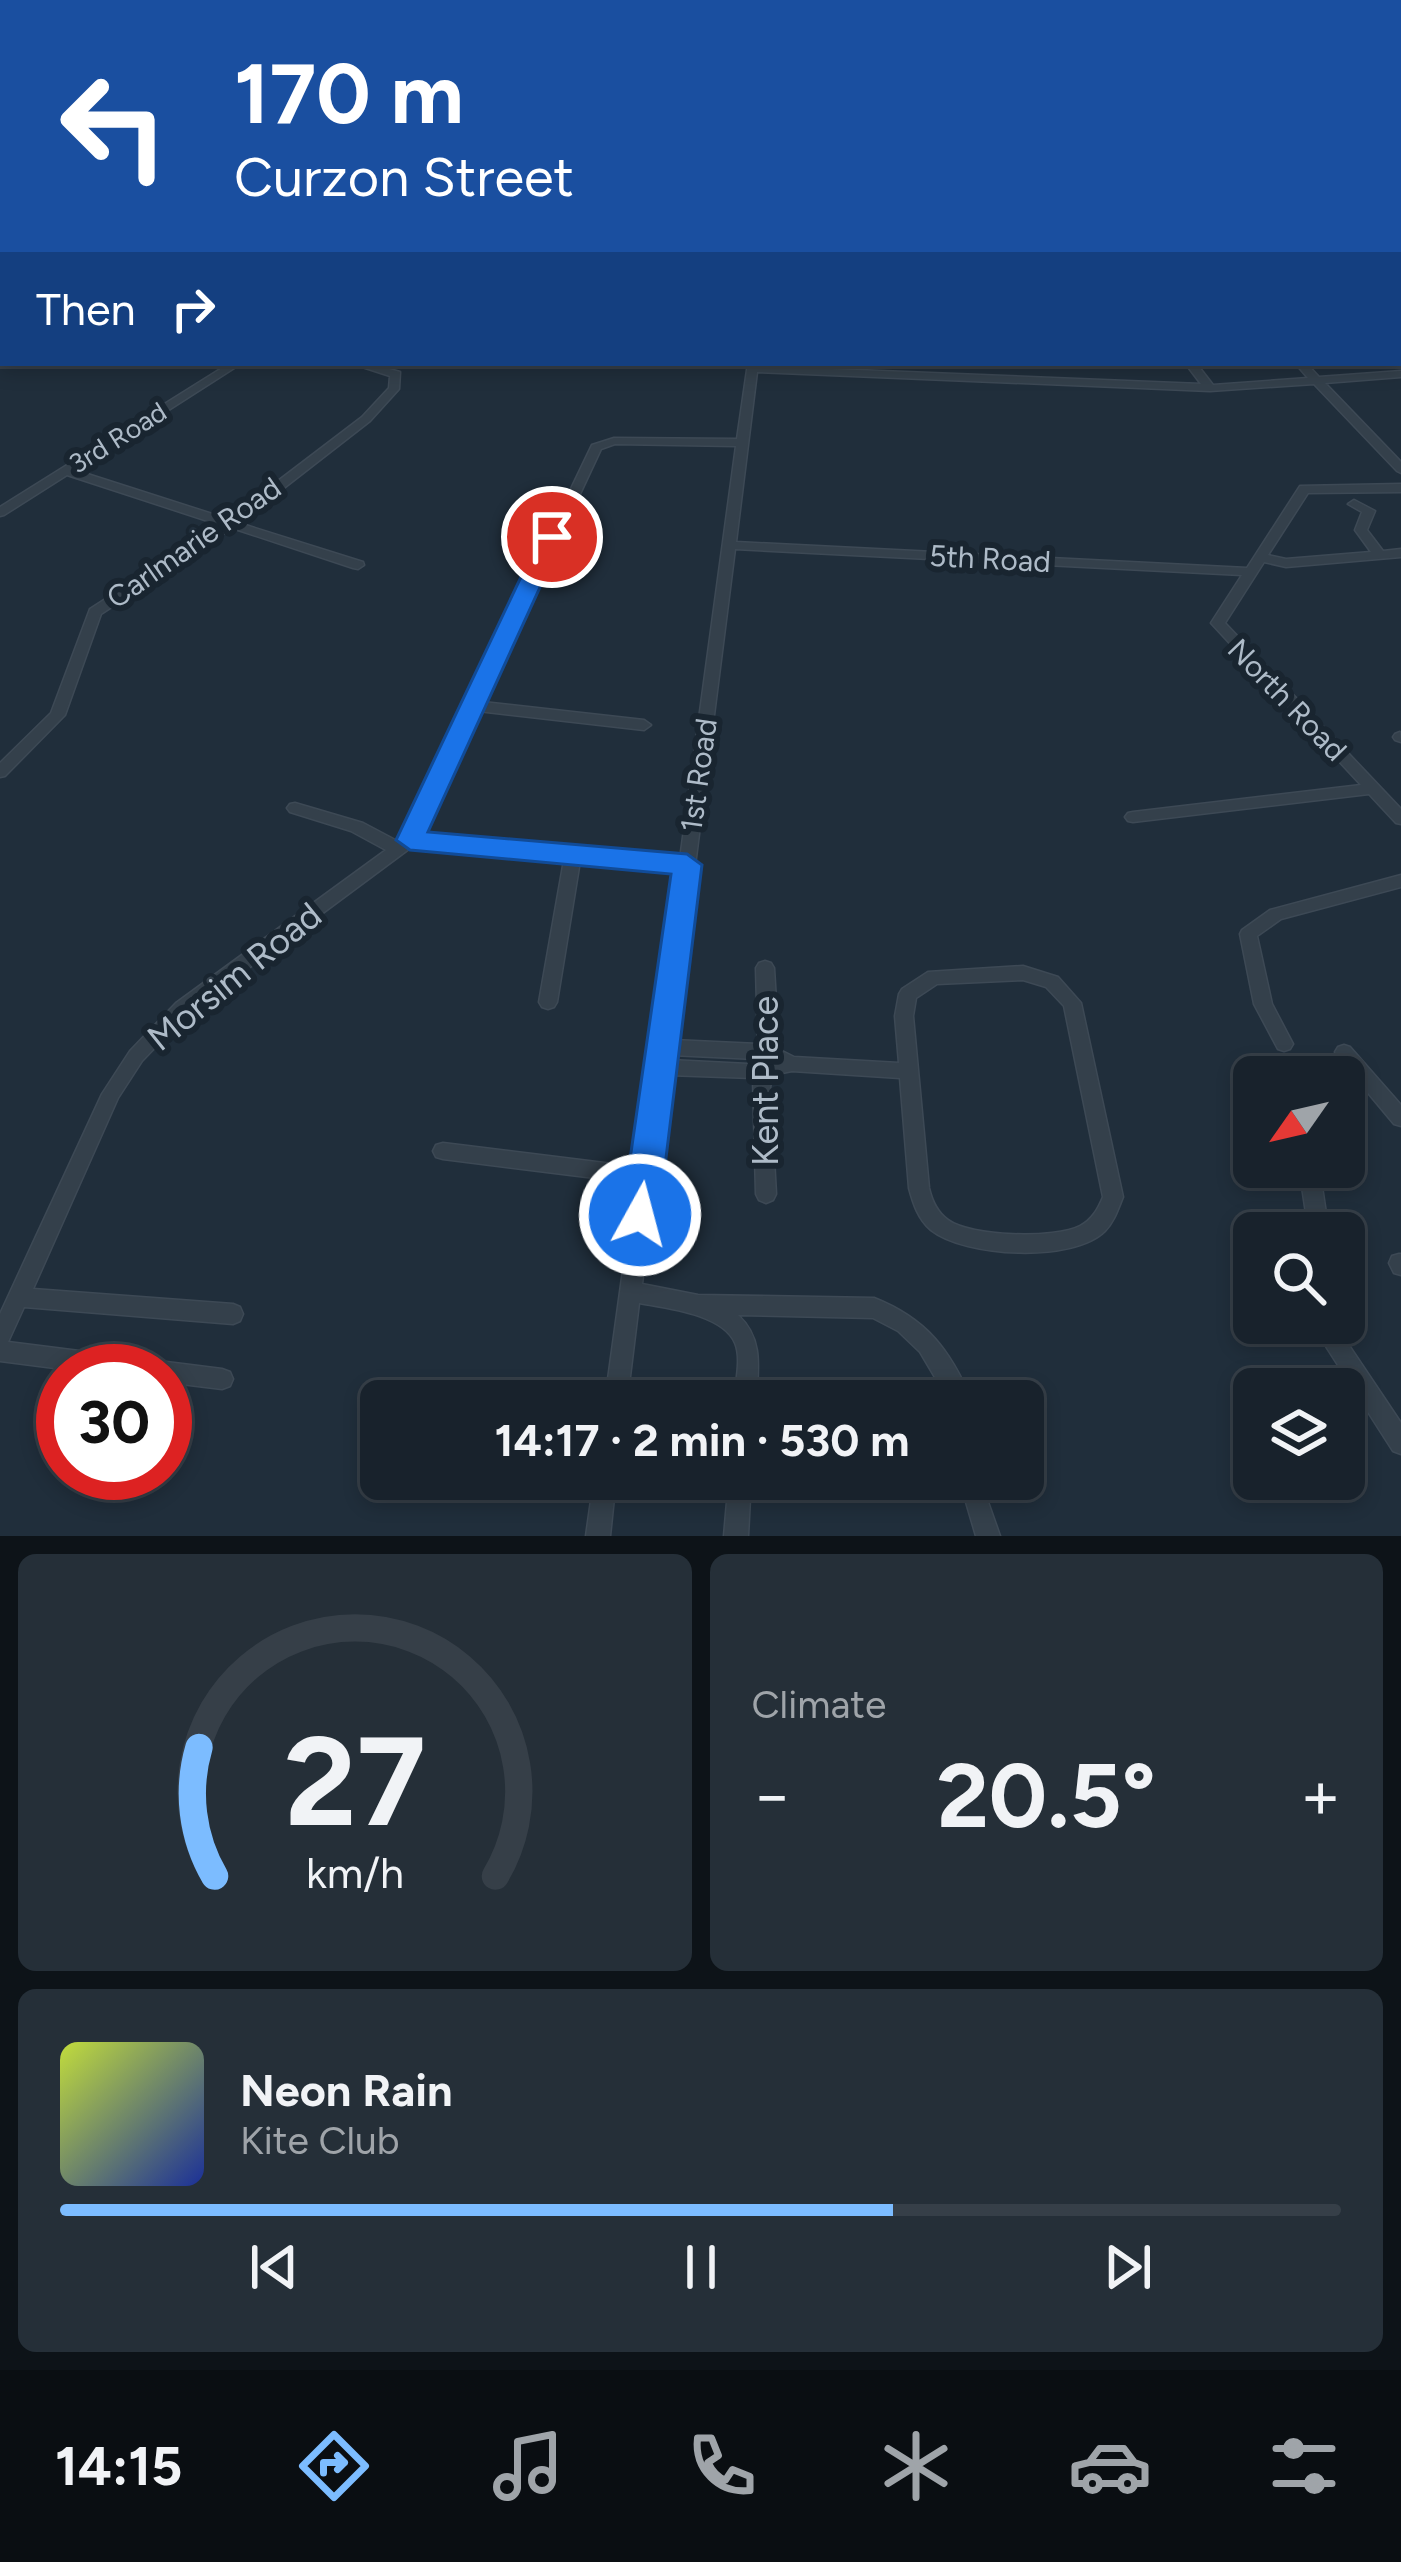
<!DOCTYPE html>
<html lang="en">
<head>
<meta charset="utf-8">
<style>
	:root { --surface:#18222c; --page:#252f38; --text:#f1f3f6; --muted:#9fa4a9; --line:#363f48; --accent:#7cbcff }
	body { margin:0; font-family:Figtree,sans-serif; background:var(--page); color:var(--text); height:100vh; display:flex; flex-direction:column; font-size:45px; white-space:nowrap }
	* { box-sizing:border-box; margin:0 }
	p { font-size:39px; color:var(--muted) }
	.icon { flex:none; width:66px; height:66px; fill:none; stroke:currentColor; stroke-width:2; stroke-linecap:round; stroke-linejoin:round }
	.map { position:relative; height:1536px; overflow:hidden }
	.panel { display:flex; flex-direction:column; gap:18px; padding:18px; background:#0d1318; flex:1 }
	.panel>* { flex:none }
	.guide { position:absolute; left:0px; top:0px; width:1401px; height:366px; box-shadow:0 6px 18px #0003,0 0 0 3px var(--line); background:#1a4fa0; color:#fff; overflow:hidden }
	.needle { width:78px; rotate:236deg }
	.controls { position:absolute; left:1233px; top:1056px; display:grid; gap:24px }
	.controls a { display:grid; place-items:center; width:132px; height:132px; border-radius:18px; background:var(--surface); box-shadow:0 6px 18px #0003,0 0 0 3px var(--line); font-size:60px }
	.speed { position:absolute; left:36px; top:1344px; display:flex; gap:24px; font-size:60px; font-weight:700; text-align:center }
	.speed>* { display:grid; place-content:center; width:156px; height:156px; border-radius:50%; background:var(--surface); box-shadow:0 6px 18px #0003,0 0 0 3px var(--line); line-height:1 }
	.speed .limit { border:18px solid #d22; background:#fff; color:#111 }
	.pin { position:absolute; display:grid; place-items:center; width:102px; height:102px; color:#fff; margin:-51px; border:6px solid #fff; border-radius:50%; box-shadow:0 3px 12px #0007 }
	.me { position:absolute; width:132px; margin:-66px; rotate:7deg; stroke-linejoin:round; filter:drop-shadow(0 0 9px #0008) }
	.turn { display:flex; align-items:center; gap:42px; height:252px; padding:0 36px; font-size:54px }
	.turn .icon { width:156px; height:156px; stroke-width:2.5 }
	.turn b { display:block; font-size:84px; line-height:102px }
	.then { display:flex; align-items:center; height:114px; padding:0 36px; background:#0003; gap:24px; font-size:45px }
	.big { font-size:90px; font-weight:700; line-height:1.1 }
	.panel .tile { flex:1; display:flex; flex-direction:column; justify-content:center; gap:18px; min-width:0; padding:0 42px; border-radius:18px; background:var(--page) }
	.panel .dial { align-items:center; gap:0 }
	.dial svg { height:312px; overflow:visible; fill:none; stroke:var(--line); stroke-width:7; stroke-linecap:round; text-anchor:middle }
	.dial text { fill:var(--text); stroke:none }
	.song { display:flex; align-items:center; gap:36px }
	.cover { width:144px; height:144px; border-radius:18px; background:linear-gradient(135deg,hsl(70 70% 55%),hsl(230 70% 35%)) }
	.played { height:12px; border-radius:6px; background:linear-gradient(90deg,var(--accent) 65%,var(--line) 65%) }
	.keys { display:flex; justify-content:space-around; direction:ltr }
	.heat { display:flex; justify-content:space-between; align-items:center; font-size:66px; direction:ltr }
	.panel .tiles { flex:1; display:grid; gap:18px; grid-template-columns:1fr 1fr }
	.tile:last-child { grid-column:span 2 }
	.trip { position:absolute; left:360px; top:1380px; width:684px; height:120px; border-radius:18px; background:var(--surface); box-shadow:0 6px 18px #0003,0 0 0 3px var(--line); font-weight:700; line-height:120px; text-align:center }
	.menu { display:flex; height:192px; justify-content:space-around; align-items:center; background:#0a0e12; color:var(--muted) }
	.menu .icon { width:84px; height:84px }
	.menu .current { color:var(--accent) }
	.menu b { font-size:54px; color:var(--text) }
	.map>svg:first-child { display:block }
</style>
</head>
<body>
<div class="map">
<svg width="1401" height="1536" viewBox="0 0 1401 1536">
	<rect width="100%" height="100%" fill="#202e3b"/>
	<g fill="none" stroke-linecap="round" stroke-linejoin="round">
		<defs>
			<path id="street" d="M542 0H562L551 3H531Z
				M845 0H854L858 3H849Z
				M1398 20 1401 21V26L1398 25Z
				M0 51 3 52V56L0 55Z
				M0 115H3V119H0Z
				M1398 121H1401V127H1398Z
				M3 204V210L0 211V205Z
				M1398 258 1401 259V267L1398 266Z
				M3 298V304L0 305V299Z
				M1398 299H1401V305H1398Z
				M230 363H242L75 470 228 519 362 417 389 388 390 376 350 363H367L400 372 399 389 370 421 239 523 363 562 364 565 358 569 353 568 232 528 101 614 65 715 5 776 0 777V763L51 713 90 609 220 525 67 475 4 515 0 516V507Z
				M748 363H758V366L1201 384 1185 363H1196L1213 385 1308 378 1295 363H1306L1319 377 1401 371V377L1325 383 1401 462V473L1397 471 1314 384 1210 391 757 372 736 542 1247 568 1300 486 1401 484V492L1308 493 1268 555 1286 559 1371 552 1355 530 1362 512 1348 504 1354 500 1375 511 1367 530 1383 551 1401 549V557L1286 567 1264 562 1225 623 1401 809V824L1396 823 1369 794 1133 822 1128 821 1125 817 1128 813 1133 812 1361 785 1211 623 1242 575 735 549 673 1040 758 1044 756 968 759 963 765 961 771 963 774 968 778 1034 776 1048 794 1057 899 1063 895 1016 899 994 902 989 928 972 1023 966 1058 977 1081 1003 1123 1197C1118 1209 1114 1222 1105 1231 1073 1263 965 1257 931 1230 918 1219 913 1203 909 1188L900 1078 792 1071 772 1075 770 1088 776 1194 773 1200 766 1203 759 1200 756 1194 753 1078 668 1075 642 1284 698 1295 874 1298C927 1319 950 1350 972 1401H949L920 1352 898 1331 873 1318 738 1315C764 1339 758 1369 756 1401H734C735 1384 742 1359 735 1343 723 1314 666 1308 639 1303L627 1401H605L635 1183 443 1159 436 1157 433 1151 436 1145 443 1143 637 1167 678 870 580 861 557 1002 554 1007 548 1009 542 1007 539 1002 564 860 413 846 188 1013 142 1061 118 1098 33 1289 233 1304 240 1307 243 1314 240 1321 233 1324 24 1307 8 1342 222 1369 230 1372 233 1379 230 1386 222 1389 165 1382V1371H78L0 1361V1314L102 1094 130 1051 176 1003 386 850 351 831 290 812 287 808 290 804 295 803 363 823 397 841 404 837 465 708 463 705 469 701 592 445 614 438 737 439ZM615 444 736 446 680 859 420 835 478 711 644 730 651 725 644 720 483 702 601 449ZM1023 980 1046 987 1064 1006 1103 1197C1098 1209 1092 1220 1080 1226 1055 1239 971 1237 948 1220 937 1212 932 1201 929 1188L913 1016 916 998 937 984ZM671 1055 756 1059V1062L748 1064 670 1060Z
				M1400 732 1401 742 1395 740 1393 737 1395 734Z
				M1401 875V887L1281 919 1257 936 1272 1004 1293 1044 1290 1049 1284 1051 1278 1049 1254 1004 1240 934 1242 930 1270 910Z
				M1344 1045 1350 1047 1401 1105V1126L1394 1124 1338 1057 1335 1052 1338 1047Z
				M1299 1167H1319L1329 1233H1309Z
				M1399 1254H1401V1275L1394 1273 1389 1263 1392 1256Z
				M1311 1323H1334L1401 1423V1454L1393 1451Z
				M594 1479H616L610 1536H586Z
				M729 1479H751L748 1536H724Z
				M967 1479H989L988 1502 1000 1536H976L966 1502Z"/>
			<path id="secondary" d="M708 0 722 3"/>
			<path id="primary" d="M1398 15H1401V21H1398Z
				M0 128H3V136H0Z"/>
		</defs>
		<use href="#street" stroke="#3d4955" stroke-width="3"/>
		<use href="#secondary" stroke="#3d4955" stroke-width="24"/>
		<use href="#primary" stroke="#3d4955" stroke-width="3"/>
		<use href="#street" fill="#34404b" fill-rule="evenodd"/>
		<use href="#secondary" stroke="#414f5f" stroke-width="21"/>
		<use href="#primary" fill="#515f6c" fill-rule="evenodd"/>
	</g>
	<path fill="#1a73e8" stroke="#114b97" stroke-width="3" d="M552 530 563 537 428 832 687 854 702 865 659 1215 653 1226 640 1231 628 1226 622 1215 671 874 410 850 396 840 540 537Z"/>
	<g text-anchor="middle" stroke-width="12" stroke-linejoin="round" paint-order="stroke">
		<g font-size="27" fill="#aebbc8" stroke="#192530">
			<text transform="translate(118 438) rotate(-32)" y="9">3rd Road</text>
		</g>
		<g font-size="30" fill="#aebbc8" stroke="#192530">
			<text transform="translate(194 543) rotate(-35)" y="10">Carlmarie Road</text>
			<text transform="translate(990 559) rotate(3)" y="10">5th Road</text>
			<text transform="translate(1287 700) rotate(46)" y="10">North Road</text>
			<text transform="translate(699 775) rotate(-82)" y="10">1st Road</text>
		</g>
		<g font-size="36" fill="#aebbc8" stroke="#192530">
			<text transform="translate(234 976) rotate(-39)" y="13">Morsim Road</text>
			<text transform="translate(765 1081) rotate(-90)" y="13">Kent Place</text>
		</g>
	</g>
</svg>
<div class="controls">
<a><svg class="needle" viewBox="-14 -14 28 28"><path d="M0-13l5 13h-10z" fill="#e53935"/><path d="M0 13l5-13h-10z" fill="#9fa4a9"/></svg></a>
<a><svg class="icon" aria-label="search" viewBox="0 0 24 24"><circle cx="10" cy="10" r="6"/><path d="M15 15l6 6"/></svg></a>
<a><svg class="icon" aria-label="layers" viewBox="0 0 24 24"><path d="M12 4l9 5-9 5-9-5zM3 14l9 5 9-5"/></svg></a>
</div>
<div class="speed"><div class="limit">30</div></div>
<div class="pin" style="left:552px;top:537px;background:#d93025"><svg class="icon" aria-label="arrive" viewBox="0 0 24 24"><path d="M6 21V4h12l-3 4 3 4H6"/></svg></div>
<svg class="me" style="left:640px;top:1215px" viewBox="-20 -20 40 40"><circle r="17" fill="#1a73e8" stroke="#fff" stroke-width="3"/><path d="M0-11L8 9 0 5-8 9z" fill="#fff"/></svg>
<div class="trip">14:17 · 2 min · 530 m</div>
<div class="guide">
<div class="turn"><svg class="icon" aria-label="left" viewBox="0 0 24 24"><path d="M17 20v-9H6M10 6l-5 5 5 5"/></svg><div><b>170 m</b>Curzon Street</div></div>
<div class="then">Then<svg class="icon" aria-label="right" viewBox="0 0 24 24"><path d="M7 20v-9h11M14 6l5 5-5 5"/></svg></div>
</div>
</div>
<section class="panel">
<div class="tiles">
<div class="tile dial"><svg viewBox="0 0 100 80">
<path d="M14 69A42 42 0 1 1 86 69"/>
<path d="M14 69A42 42 0 0 1 10 36" stroke="#7cbcff"/>
<text x="50" y="56" font-size="32" font-weight="700">27</text>
<text x="50" y="72" font-size="11">km/h</text>
</svg></div>
<div class="tile"><p>Climate</p>
<div class="heat"><a>−</a><b class="big">20.5°</b><a>+</a></div>
</div>
<div class="tile">
<div class="song"><i class="cover"></i><div><b>Neon Rain</b><p>Kite Club</p></div></div>
<div class="played"></div>
<div class="keys"><svg class="icon" aria-label="previous" viewBox="0 0 24 24"><path d="M18 5L8 12l10 7zM5 5v14"/></svg><svg class="icon" aria-label="pause" viewBox="0 0 24 24"><path d="M8 5v14M16 5v14"/></svg><svg class="icon" aria-label="next" viewBox="0 0 24 24"><path d="M6 5l10 7-10 7zM19 5v14"/></svg></div>
</div>
</div>
</section>
<nav class="menu">
<b>14:15</b>
<svg class="icon current" aria-label="directions" viewBox="0 0 24 24"><path d="M12 3l9 9-9 9-9-9zM9 14v-3h6M13 9l2 2-2 2"/></svg>
<svg class="icon" aria-label="music" viewBox="0 0 24 24"><path d="M9 18V5l10-2v13"/><circle cx="6" cy="18" r="3"/><circle cx="16" cy="16" r="3"/></svg>
<svg class="icon" aria-label="phone" viewBox="0 0 24 24"><path d="M5 4h4l2 5-3 2q2 4 5 5l2-3 5 2v4C11 20 4 13 5 4z"/></svg>
<svg class="icon" aria-label="climate" viewBox="0 0 24 24"><path d="M12 3v18M4 7l16 10M4 17L20 7"/></svg>
<svg class="icon" aria-label="car" viewBox="0 0 24 24"><path d="M5 17H2v-5l4-1 3-4h7l3 4 3 1v5h-3M9 17h6M6 11h13"/><circle cx="7" cy="17" r="2"/><circle cx="17" cy="17" r="2"/></svg>
<svg class="icon" aria-label="filters" viewBox="0 0 24 24"><path d="M4 7h16M4 17h16"/><circle cx="9" cy="7" r="2"/><circle cx="15" cy="17" r="2"/></svg>
</nav>
</body>
</html>
